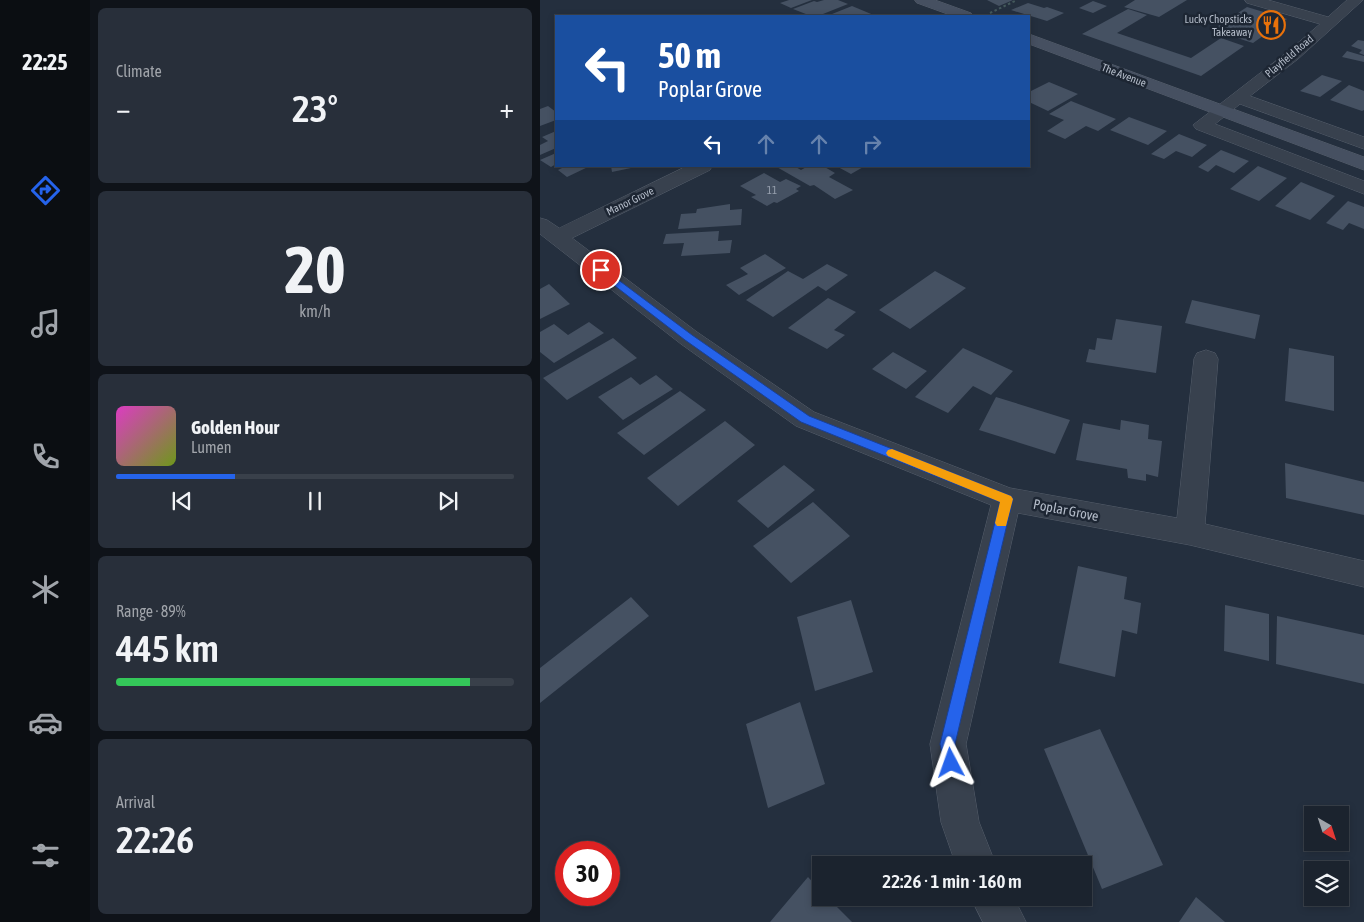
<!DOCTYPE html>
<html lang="en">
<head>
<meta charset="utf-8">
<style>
	:root { --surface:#1b232e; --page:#282f3a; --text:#f1f3f6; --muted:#a0a4aa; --line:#39404a; --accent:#2563eb }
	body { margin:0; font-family:"Asap Condensed",sans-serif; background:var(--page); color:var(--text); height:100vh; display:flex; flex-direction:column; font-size:19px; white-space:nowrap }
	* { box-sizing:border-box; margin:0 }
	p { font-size:16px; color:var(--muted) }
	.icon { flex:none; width:28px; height:28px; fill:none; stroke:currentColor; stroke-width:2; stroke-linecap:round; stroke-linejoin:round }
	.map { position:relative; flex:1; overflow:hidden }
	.drawer { display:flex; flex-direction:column; gap:8px; padding:8px; background:#0f1319; width:450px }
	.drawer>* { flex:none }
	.hud { position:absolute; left:15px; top:15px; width:475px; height:152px; border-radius:0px; box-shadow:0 2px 8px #0003,0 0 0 1px var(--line); background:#1a4fa0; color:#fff; overflow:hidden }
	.needle { width:32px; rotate:141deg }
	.fabs { position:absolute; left:764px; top:806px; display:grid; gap:10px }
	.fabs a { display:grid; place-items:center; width:45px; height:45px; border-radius:0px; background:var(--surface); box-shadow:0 2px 8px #0003,0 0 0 1px var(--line); font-size:25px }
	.speed { position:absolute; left:15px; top:841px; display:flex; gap:10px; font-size:25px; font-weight:700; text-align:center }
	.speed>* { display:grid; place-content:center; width:65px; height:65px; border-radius:50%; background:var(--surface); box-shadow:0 2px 8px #0003,0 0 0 1px var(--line); line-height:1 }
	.speed .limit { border:8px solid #d22; background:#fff; color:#111 }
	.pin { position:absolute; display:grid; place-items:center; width:42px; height:42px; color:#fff; margin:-21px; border:2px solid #fff; border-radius:50%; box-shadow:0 1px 5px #0007 }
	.me { position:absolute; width:55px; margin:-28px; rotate:356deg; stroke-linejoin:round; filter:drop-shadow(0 0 4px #0008) }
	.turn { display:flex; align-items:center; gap:18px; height:105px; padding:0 20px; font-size:22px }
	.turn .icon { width:65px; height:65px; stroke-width:2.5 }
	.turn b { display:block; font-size:35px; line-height:42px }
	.lanes { display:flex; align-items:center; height:48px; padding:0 20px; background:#0003; justify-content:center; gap:25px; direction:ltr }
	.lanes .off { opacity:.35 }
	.big { font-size:38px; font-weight:600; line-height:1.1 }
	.drawer .card { flex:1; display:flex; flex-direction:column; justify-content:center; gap:8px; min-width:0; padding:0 18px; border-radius:8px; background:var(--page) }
	.drawer .dial { align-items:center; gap:0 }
	.dial b { font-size:65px; line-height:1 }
	.song { display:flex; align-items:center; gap:15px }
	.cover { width:60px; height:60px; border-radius:8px; background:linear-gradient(135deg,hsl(310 70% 55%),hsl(80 70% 35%)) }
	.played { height:5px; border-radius:2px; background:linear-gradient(90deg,var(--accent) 30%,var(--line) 30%) }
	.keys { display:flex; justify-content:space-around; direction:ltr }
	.heat { display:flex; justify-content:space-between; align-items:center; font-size:28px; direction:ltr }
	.charge { height:8px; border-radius:4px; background:linear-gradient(90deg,#34c759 89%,var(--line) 0) }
	.trip { position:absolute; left:272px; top:856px; width:280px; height:50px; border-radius:0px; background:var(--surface); box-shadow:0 2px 8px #0003,0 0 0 1px var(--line); font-weight:600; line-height:50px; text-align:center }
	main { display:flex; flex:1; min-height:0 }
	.tabs { display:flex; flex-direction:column; width:90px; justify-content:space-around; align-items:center; background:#0b0e12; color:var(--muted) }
	.tabs .icon { width:35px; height:35px }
	.tabs .on { color:var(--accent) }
	.tabs b { font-size:22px; color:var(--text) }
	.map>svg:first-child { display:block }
</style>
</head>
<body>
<main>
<nav class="tabs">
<b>22:25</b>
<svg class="icon on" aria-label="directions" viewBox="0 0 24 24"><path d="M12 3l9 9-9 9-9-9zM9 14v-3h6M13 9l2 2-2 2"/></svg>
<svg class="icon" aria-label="music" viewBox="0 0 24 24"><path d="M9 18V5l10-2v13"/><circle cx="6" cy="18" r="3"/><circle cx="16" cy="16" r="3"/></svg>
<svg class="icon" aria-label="phone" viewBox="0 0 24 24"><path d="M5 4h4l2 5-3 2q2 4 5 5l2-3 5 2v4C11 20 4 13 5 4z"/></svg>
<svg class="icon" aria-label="climate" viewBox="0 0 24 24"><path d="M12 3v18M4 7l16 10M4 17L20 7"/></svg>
<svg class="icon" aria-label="car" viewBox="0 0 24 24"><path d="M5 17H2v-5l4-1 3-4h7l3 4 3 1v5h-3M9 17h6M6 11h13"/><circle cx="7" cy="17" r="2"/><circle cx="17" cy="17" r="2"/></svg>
<svg class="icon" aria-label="filters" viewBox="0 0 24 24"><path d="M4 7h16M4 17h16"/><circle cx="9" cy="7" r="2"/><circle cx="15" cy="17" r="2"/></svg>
</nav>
<section class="drawer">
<div class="card"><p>Climate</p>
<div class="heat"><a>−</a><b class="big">23°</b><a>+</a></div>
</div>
<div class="card dial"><b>20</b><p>km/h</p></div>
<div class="card">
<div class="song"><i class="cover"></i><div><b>Golden Hour</b><p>Lumen</p></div></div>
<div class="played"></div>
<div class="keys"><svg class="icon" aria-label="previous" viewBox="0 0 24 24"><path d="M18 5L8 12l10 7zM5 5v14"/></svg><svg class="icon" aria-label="pause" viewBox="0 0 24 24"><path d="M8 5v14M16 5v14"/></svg><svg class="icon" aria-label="next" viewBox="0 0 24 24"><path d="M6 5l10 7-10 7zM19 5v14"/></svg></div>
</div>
<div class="card"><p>Range · 89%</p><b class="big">445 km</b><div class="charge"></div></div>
<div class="card"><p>Arrival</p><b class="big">22:26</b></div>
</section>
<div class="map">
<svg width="824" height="922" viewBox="0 0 824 922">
	<rect width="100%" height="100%" fill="#242f3e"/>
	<path fill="#455162" d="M249 0H272L251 8 240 3Z
		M284 0H298L308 4 278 16H271L253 9 274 1 277 2Z
		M447 0H473L459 6Z
		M595 0H647L619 17 584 7Z
		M553 1 567 6 553 13 539 8Z
		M488 3 504 8 507 7 524 13 507 21 471 10Z
		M312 6 336 16H287Z
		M707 7 747 19 713 43 672 30Z
		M588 9 607 15 577 33 651 58 681 38 704 46 661 76 542 34Z
		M818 40 824 41V55L819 53 822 50 811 46Z
		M807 51 824 56V62L802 57Z
		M782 75 802 81 780 97 760 91Z
		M509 82 538 94 508 111 489 102V92Z
		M809 85 824 91V110L822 111 790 100Z
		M531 101 576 119 558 131 546 126 525 139 507 131 524 120 509 114Z
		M8 106 16 112V120L0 126V109Z
		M589 117 627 131 608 145 570 130Z
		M16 131V148L0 155V145L8 141 2 137Z
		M639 134 667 145 652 157 636 151 624 159 611 154Z
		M681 150 709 161 694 173 676 165 668 172 658 167Z
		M16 153V164L11 167 0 160Z
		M26 166H50L27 177 18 170Z
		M71 166H91V168L72 172Z
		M235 166H254L261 170 268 166H283L295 173 289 177 313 190 295 199 274 185 270 186Z
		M300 166H325L311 174 298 167Z
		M718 166 747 178 719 201 690 189Z
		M224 173 240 182 246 179 261 186 256 189 259 191 237 203 234 202 227 206 211 197 216 195 200 186Z
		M761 182 795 196 770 220 735 206Z
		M808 201 824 207V229L809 223 803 230 786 223Z
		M190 204V210L202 209 201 225 138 229 141 214 156 213 157 209Z
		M179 231 178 241 192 240 190 253 141 256 144 243 123 244 126 234Z
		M225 254 246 268 199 295 186 285 208 274 200 268Z
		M287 264 308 275 286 291 278 286 233 317 206 300 248 271 263 279Z
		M395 271 426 288 370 329 339 310Z
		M9 284 30 304 0 319V289Z
		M288 298 316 312 294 330 305 335 287 349 248 328Z
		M652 300 720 315 715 339 645 323Z
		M576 319 622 326 616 373 546 362 549 349 555 350 557 338 572 340Z
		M49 322 64 333 14 363 0 352V332L14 324 28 335Z
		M73 338 97 358 27 400 3 378Z
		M423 348 473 371 451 395 433 386 408 413 375 397Z
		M749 348 794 356V411L745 401Z
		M353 352 387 371 366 389 332 369Z
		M116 375 133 389 83 420 58 397 91 377 100 385Z
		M140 391 166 410 104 455 77 433Z
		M456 397 530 420 515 454 439 430Z
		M581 420 609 425 608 439 622 441 618 477 606 474V481L588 478 587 469 536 460 543 423 580 430Z
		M185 421 215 445 138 506 107 478Z
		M745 463 824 482V515L746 498Z
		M244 465 275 490 228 528 197 501Z
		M273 502 310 536 251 583 213 546Z
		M538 566 587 577 584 599 601 603 597 634 582 630 575 677 519 663Z
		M91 597 109 616 0 703V668Z
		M311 600 333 672 275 691 257 617Z
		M685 605 729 614V661L684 651Z
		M737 616 824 635V684L736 664Z
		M260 702 285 784 228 808 206 724Z
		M560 729 623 865 562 889 504 749Z
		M268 877 281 891V898H288L312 922H230Z
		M656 897 685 922H639Z"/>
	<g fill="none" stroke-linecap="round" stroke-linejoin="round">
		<defs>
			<path id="street" d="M705 0H728L788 17 807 0H823L758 59 710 96 824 137V149L700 104 675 124 824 181V194L656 129 653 125 746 53 780 24 707 3Z
				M147 166H172L170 170 32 238 157 332 274 412 470 488 637 518 654 359 657 353 666 350 675 353 678 359 665 524 824 561V587L650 545 478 513 426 744 439 822 456 865H416L401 822 390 744 451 505 256 426 141 344 0 234V218L7 220 19 228Z
				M431 898H474L486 922H443Z"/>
			<path id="secondary" d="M375 0H395L431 13 433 16H413L377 3Z
				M489 34 824 157V170L489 44Z"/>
		</defs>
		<use href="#street" stroke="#565f6c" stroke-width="1"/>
		<use href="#secondary" stroke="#565f6c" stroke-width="1"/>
		<path stroke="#44595c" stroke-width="2" stroke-dasharray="2.5 2.5" stroke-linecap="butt" d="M450 13 477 0"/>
		<use href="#street" fill="#38414e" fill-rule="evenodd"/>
		<use href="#secondary" fill="#465061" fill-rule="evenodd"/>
	</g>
	<path fill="#2563eb" stroke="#184099" d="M61 267 152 335 269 416 471 496 473 499 415 744 418 763 416 769 411 771 405 769 400 744 460 502 261 422 145 340 57 272 56 270Z"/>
	<path fill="#f59e0b" d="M352 449 471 496 473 499 466 526H457L455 523 460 502 348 456 346 453 348 450Z"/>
	<defs>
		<symbol id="restaurant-ring" viewBox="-11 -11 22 22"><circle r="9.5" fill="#1d2633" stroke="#e8710a" stroke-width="1.5"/><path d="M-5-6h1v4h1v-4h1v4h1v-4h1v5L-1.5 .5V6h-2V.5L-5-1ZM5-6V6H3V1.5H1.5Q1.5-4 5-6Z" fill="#e8710a"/></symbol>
	</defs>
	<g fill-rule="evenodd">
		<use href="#restaurant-ring" x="715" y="9" width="32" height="32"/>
	</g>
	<g text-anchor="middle" stroke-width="5" stroke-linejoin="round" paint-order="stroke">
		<g font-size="11" fill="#b4bcc9" stroke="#1d2633" text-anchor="end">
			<text x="712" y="23">Lucky Chopsticks<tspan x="712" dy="13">Takeaway</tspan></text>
		</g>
		<g font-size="11" fill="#b4bcc9" stroke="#1d2633">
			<text transform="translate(749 56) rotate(-40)" y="4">Playfield Road</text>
			<text transform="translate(584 75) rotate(21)" y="4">The Avenue</text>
			<text transform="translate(90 201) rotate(-26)" y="4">Manor Grove</text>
		</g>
		<g font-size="11" fill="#98a1af">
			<text x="232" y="194">11</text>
		</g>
		<g font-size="14" fill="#b4bcc9" stroke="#1d2633">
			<text transform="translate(526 510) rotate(11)" y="5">Poplar Grove</text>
		</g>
	</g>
</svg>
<div class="fabs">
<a><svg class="needle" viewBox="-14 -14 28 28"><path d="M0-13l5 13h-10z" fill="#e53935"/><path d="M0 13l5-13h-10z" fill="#a0a4aa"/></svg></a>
<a><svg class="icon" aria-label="layers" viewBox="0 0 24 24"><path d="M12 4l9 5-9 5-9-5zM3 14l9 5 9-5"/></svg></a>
</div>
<div class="speed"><div class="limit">30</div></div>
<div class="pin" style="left:61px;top:270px;background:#d93025"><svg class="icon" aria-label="arrive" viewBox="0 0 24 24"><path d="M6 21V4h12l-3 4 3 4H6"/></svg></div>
<svg class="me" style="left:411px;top:763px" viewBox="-20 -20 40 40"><path d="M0-17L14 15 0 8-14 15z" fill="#2563eb" stroke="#fff" stroke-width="4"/></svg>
<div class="trip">22:26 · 1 min · 160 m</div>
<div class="hud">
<div class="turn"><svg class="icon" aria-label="left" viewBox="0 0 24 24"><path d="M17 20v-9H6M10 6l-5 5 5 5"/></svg><div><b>50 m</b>Poplar Grove</div></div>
<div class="lanes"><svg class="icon" aria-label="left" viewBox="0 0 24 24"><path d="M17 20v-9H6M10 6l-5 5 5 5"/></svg><svg class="icon off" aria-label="ahead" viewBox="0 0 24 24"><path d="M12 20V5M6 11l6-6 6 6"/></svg><svg class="icon off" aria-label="ahead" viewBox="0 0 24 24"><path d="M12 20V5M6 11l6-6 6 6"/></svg><svg class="icon off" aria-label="right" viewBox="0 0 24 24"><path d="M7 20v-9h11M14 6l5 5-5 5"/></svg></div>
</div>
</div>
</main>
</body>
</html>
